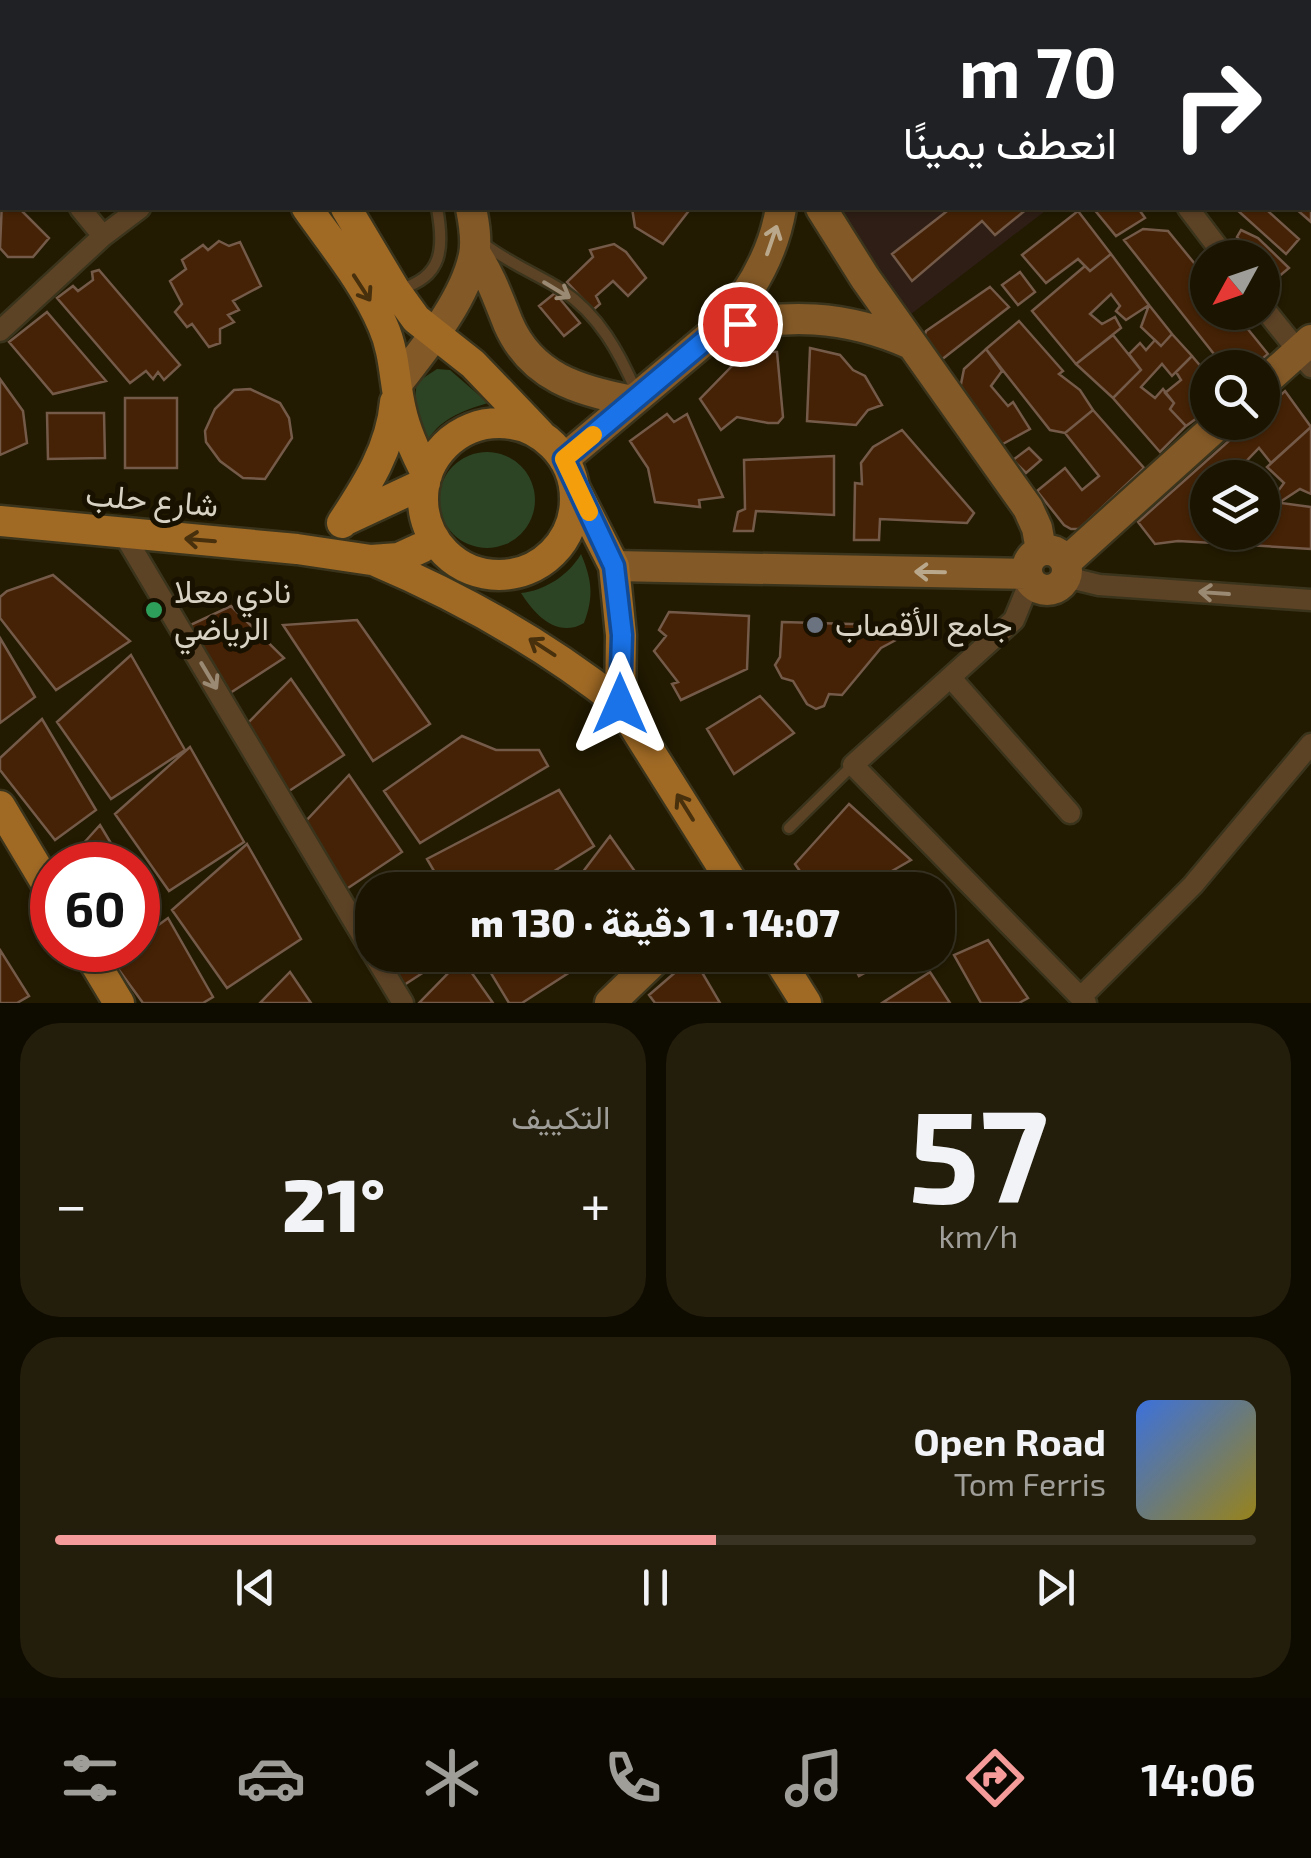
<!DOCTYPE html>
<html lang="ar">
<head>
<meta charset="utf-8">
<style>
	:root { --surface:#1a1401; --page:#231d0b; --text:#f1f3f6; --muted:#9f9e99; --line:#383323; --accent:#f59b99 }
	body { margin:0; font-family:"Exo 2",Vazirmatn,sans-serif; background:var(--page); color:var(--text); direction:rtl; height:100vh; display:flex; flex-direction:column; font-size:38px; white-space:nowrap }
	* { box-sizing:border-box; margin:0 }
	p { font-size:32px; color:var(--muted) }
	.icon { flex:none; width:55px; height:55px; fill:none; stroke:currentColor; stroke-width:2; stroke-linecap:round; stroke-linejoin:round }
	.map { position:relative; height:1003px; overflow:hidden; direction:ltr }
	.side { display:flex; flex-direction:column; gap:20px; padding:20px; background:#0e0b01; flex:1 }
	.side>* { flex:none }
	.banner { position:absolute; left:0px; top:0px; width:1312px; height:210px; box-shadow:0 2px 8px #0004,0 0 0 2px var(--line); direction:rtl; background:#202124; color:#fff; overflow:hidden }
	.needle { width:65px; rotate:230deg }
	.fabs { position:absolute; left:1190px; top:240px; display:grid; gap:20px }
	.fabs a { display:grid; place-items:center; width:90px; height:90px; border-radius:50%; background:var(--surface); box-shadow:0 2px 8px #0004,0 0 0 2px var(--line); font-size:50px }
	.speed { position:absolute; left:30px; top:842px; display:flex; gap:20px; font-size:50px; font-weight:700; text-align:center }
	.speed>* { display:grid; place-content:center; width:130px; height:130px; border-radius:50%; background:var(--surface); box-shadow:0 2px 8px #0004,0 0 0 2px var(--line); line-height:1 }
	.speed .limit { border:15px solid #d22; background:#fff; color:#111 }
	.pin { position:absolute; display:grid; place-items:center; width:85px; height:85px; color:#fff; margin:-42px; border:5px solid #fff; border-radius:50%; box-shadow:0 2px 10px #0007 }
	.me { position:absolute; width:110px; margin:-55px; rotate:0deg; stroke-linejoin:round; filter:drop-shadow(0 0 8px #0008) }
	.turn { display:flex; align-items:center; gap:35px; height:210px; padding:0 30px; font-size:45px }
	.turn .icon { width:130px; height:130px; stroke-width:2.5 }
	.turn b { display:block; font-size:70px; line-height:85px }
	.big { font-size:75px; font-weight:800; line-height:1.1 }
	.side .card { flex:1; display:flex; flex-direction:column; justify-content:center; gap:15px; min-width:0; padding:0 35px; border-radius:40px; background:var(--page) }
	.side .dial { align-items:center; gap:0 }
	.dial b { font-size:130px; line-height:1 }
	.song { display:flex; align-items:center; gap:30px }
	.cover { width:120px; height:120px; border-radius:15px; background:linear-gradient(135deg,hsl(220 70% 55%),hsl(50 70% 35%)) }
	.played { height:10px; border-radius:5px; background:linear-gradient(90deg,var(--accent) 55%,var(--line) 55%) }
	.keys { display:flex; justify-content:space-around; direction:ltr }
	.heat { display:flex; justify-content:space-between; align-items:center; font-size:55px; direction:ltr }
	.side .tiles { flex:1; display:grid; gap:20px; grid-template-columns:1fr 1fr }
	.card:last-child { grid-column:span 2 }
	.trip { position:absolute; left:355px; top:872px; width:600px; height:100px; border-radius:40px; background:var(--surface); box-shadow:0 2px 8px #0004,0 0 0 2px var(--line); font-weight:800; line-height:100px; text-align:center; direction:rtl }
	.tabs { display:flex; height:160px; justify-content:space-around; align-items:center; background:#0a0800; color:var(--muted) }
	.tabs .icon { width:70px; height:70px }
	.tabs .current { color:var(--accent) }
	.tabs b { font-size:45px; color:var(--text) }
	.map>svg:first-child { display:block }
</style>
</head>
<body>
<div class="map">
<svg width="1311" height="1003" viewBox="0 0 1311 1003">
	<rect width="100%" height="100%" fill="#221a01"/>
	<path fill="#2e1e15" d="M759 0H988L990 2H759Z
		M839 208H1049L906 318 871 266Z"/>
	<path fill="#2c4324" d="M437 369 450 370 488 403C462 411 438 419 425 445 416 422 413 406 417 382Z
		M439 500a48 48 0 1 1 96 0a48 48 0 1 1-96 0Z
		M581 554C592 580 594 596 584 623 557 639 534 614 521 593 544 591 569 575 581 554Z"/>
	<path fill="#452205" stroke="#745a49" stroke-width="2.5" d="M19 0H110L112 2H21Z
		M260 0H326L259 2Z
		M475 0H558L559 2H475Z
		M602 0H680V2H603Z
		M877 0H937L940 2H880Z
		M1163 0H1227L1224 2Z
		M1 11 2 83 0 85V12Z
		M1310 192 1311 193V222L1295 208H1310Z
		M2 201V208H19L49 238 33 257H8L0 248Z
		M632 208H691L663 244 635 227Z
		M951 208H1028L995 235 982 221 912 281 892 254Z
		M1093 208H1138L1145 218 1116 236Z
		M1235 208H1275L1269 212 1299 239 1286 254Z
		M1078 211 1111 254 1090 271 1078 259 1046 283 1022 255Z
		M1143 229 1168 231 1208 280V312H1234L1268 354 1251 368H1225L1124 240Z
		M1241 230 1258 238 1289 268 1277 278 1262 263V258H1257L1237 237Z
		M219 241 229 246 240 242 261 286 233 301 239 310 228 315 234 322 220 329V343L209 347 192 324 187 327 175 312 182 304 170 281 186 269 182 260 203 245 208 250Z
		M614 244 626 252 646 278 628 296 613 281 596 296 600 304 593 310 567 282 593 257 590 250Z
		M1111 254 1149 305 1126 320 1116 311 1120 306 1111 294 1090 314 1102 324 1115 317 1121 328 1076 364 1032 311 1085 266 1090 271Z
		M99 270 180 365 164 380 158 372 153 379 146 371 130 383 57 298 73 286 78 291 93 280 92 272Z
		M1020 272 1035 292 1018 305 1002 285Z
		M990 287 1009 307 936 364 921 346 926 331Z
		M555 293 580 323 564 336 539 306Z
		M1149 305 1172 334 1161 346 1141 327Z
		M47 312 106 381 53 394 9 342Z
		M1019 321 1063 371 1059 374 1080 390 1093 410 1065 433 1050 430 986 349Z
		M1172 334 1192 356 1172 376 1162 364 1141 387 1155 398 1163 389 1174 403 1170 409 1186 426 1160 452 1113 398 1141 370 1129 354 1140 343 1146 350 1155 340 1161 346Z
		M1113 335 1141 370 1113 398 1076 364Z
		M810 348 840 355 853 370 865 376 882 405 868 410 856 425 807 421Z
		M986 349 1002 371 991 386 1008 406 1013 402 1030 429 1001 445 959 394 964 369Z
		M762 351 777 352 783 417 778 423H768L737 417 721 430 700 399 732 366Z
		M1192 356 1208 375V410L1186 426 1170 409 1174 403 1165 393 1181 380 1176 372Z
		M0 379 23 411 27 443 0 455Z
		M250 389 280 403 289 418 292 438 265 479 243 478 220 461 206 442 205 431 215 409 234 390Z
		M1285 391 1311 427 1271 463 1259 448 1230 478H1208V532H1233L1231 544 1178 541 1155 544 1138 522 1250 422H1262V412Z
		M125 398H177V468H125Z
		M1093 410 1144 468 1079 529H1071L1064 525 1037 491 1065 468 1082 490 1099 476 1065 433Z
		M47 413H104L105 458 48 459Z
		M667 414 674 422 687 414 723 497 699 500 700 507 655 502 648 468 630 441Z
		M1311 427V494L1300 489 1280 502 1273 498 1284 483 1267 467Z
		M902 430 974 513 967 523 880 519 879 540H854L855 483 862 484 861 463 873 447Z
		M1029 448 1041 460 1026 473 1013 460Z
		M834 456V515L756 511 753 531H734L738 512 745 509 744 460Z
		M1262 482H1268L1266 501 1311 507V549L1231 544 1233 532H1262Z
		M53 575 130 641 56 690 0 618V597L7 591Z
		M231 606 284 658 227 695 186 627Z
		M669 612 749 616 747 669 681 700 672 684 678 682 654 651 666 636 659 630Z
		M357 620 430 724 373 761 283 625Z
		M782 622 886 625 893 630 896 640 881 648 842 695 829 694 824 706 816 709 807 704 793 681 782 678 775 665 780 657Z
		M0 638 35 697 0 723Z
		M131 655 185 750 111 799 57 722Z
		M291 679 344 755 286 793 246 725Z
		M760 696 794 733 734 774 707 729Z
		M42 719 96 810 55 840 0 770V758Z
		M462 736 496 750H539L548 766 420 843 384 791Z
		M190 747 244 842 169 891 115 814Z
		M349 775 402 852 345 890 305 822Z
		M559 790 594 846 524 890H445L427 859Z
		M849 804 911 860 859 890H813L795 864Z
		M100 825 124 865H64Z
		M610 836 648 890H554L582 873Z
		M247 844 301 939 227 988 172 910Z
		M406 873 418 890H389Z
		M924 879 929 890H904Z
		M138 886 146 901 138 907Z
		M938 905 949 927 938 933Z
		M372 907V938L361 919Z
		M168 918 213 997 203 1003H143L111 959 124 950H138V940Z
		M988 940 1028 998 1019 1003H981L954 955Z
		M0 950 29 996 17 1003H0Z
		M382 955H450L401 987Z
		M480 955H587L570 972 522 1003H509Z
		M848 955H897L859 976Z
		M693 957 720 1003H655L649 995Z
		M462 959 493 1003H419Z
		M290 972 311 1003H260Z
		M930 972 950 1003H882Z"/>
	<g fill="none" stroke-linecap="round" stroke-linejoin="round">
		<defs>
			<path id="lane" d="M400 0 401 2
				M480 241C506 262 535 273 562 290 599 315 619 352 636 391
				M399 289C444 278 444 246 437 208
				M789 828 853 765"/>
			<path id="street" d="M1028 0 1031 2
				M1049 2 1052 0
				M0 107 2 111
				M80 208 103 236
				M1188 208 1226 258
				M1262 306 1311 367
				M0 331 103 236 140 208
				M123 533 372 952
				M1066 577 1099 585 1311 600
				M1030 581 1014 620 853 765 1086 1003
				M951 678 1070 813
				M374 955 403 1003
				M1081 997 1193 885 1311 744"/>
			<path id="secondary" d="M428 0 429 2
				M755 0V2
				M821 208 865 278 1028 508 1037 528 1041 550
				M475 253C490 275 498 298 508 323 531 377 579 391 633 401
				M716 331C784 312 846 315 911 344
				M397 384C424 349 465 300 474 255 477 240 474 223 471 208
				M1262 384 1311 340
				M564 459 716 331C749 296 773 256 781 208
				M1027 570a20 20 0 1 1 40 0a20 20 0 1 1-40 0Z
				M1066 562 1221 422
				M614 566 1027 574
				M610 1003 660 955"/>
			<path id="primary" d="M176 0 178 2
				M221 0 223 2
				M307 208C333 245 365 283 383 326 395 353 394 381 401 410 406 433 416 454 427 475
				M346 208 395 290 416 319 473 364 540 434
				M423 499a76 76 0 1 1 152 0a76 76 0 1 1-152 0Z
				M574 487 614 566 621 635 620 704 737 890
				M346 520 425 483
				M0 521 297 549 371 560 399 558 423 547 434 538
				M342 523C367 485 391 448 395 402
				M373 560C463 598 544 644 620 704
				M0 806 52 893
				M87 950 119 1003
				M776 955 806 1003"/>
		</defs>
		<use href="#lane" stroke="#3b341c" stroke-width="15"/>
		<use href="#street" stroke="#3b341c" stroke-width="25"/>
		<use href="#secondary" stroke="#3b341c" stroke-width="35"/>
		<use href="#primary" stroke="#3b341c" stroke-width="35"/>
		<use href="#lane" stroke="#5d4326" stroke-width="10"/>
		<use href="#street" stroke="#5d4326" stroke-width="20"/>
		<use href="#secondary" stroke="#835927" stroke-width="30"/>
		<use href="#primary" stroke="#a06a25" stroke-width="30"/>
	</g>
	<defs><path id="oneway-shaft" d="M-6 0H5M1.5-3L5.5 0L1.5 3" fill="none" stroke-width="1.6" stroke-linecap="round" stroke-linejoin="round" transform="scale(2.5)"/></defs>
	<g stroke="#baa88c">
		<use href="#oneway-shaft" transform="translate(772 240) rotate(-71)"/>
		<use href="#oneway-shaft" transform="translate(930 572) rotate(-179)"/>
	</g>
	<g stroke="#48300d">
		<use href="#oneway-shaft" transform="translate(362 288) rotate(57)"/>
		<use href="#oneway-shaft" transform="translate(200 540) rotate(-175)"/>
		<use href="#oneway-shaft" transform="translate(542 647) rotate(-147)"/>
		<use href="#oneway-shaft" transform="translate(685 807) rotate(-122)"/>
	</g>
	<g stroke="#9a8a74">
		<use href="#oneway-shaft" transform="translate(557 290) rotate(31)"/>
		<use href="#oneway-shaft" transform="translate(1214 593) rotate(-176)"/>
		<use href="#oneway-shaft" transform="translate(209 676) rotate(59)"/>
	</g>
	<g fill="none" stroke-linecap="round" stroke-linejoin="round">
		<defs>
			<path id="route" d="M620 704 622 635 614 566 564 459 716 331 740 324"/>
		</defs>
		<use href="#route" stroke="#114b97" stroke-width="25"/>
		<use href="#route" stroke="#1a73e8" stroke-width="18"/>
		<path stroke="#f59e0b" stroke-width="18" d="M589 512 564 459 593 435"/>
	</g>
	<circle fill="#2e9e5b" stroke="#181100" stroke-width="4" cx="154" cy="610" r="10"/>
	<circle fill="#6b7280" stroke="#181100" stroke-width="4" cx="815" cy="625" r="10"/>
	<g text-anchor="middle" stroke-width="10" stroke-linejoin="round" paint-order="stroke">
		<g font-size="32" fill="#d7d2c3" stroke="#181100">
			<text transform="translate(152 500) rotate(5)" y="11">شارع حلب</text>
		</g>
		<g font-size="32" fill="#d7d2c3" stroke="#181100" text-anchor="start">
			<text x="174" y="603">نادي معلا<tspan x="174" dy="37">الرياضي</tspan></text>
			<text x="835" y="636">جامع الأقصاب</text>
		</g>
	</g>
</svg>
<div class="fabs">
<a><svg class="needle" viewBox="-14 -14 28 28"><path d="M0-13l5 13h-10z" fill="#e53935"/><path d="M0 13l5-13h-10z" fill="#9f9e99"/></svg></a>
<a><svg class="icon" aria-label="search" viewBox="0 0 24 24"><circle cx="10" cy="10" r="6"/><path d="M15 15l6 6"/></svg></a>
<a><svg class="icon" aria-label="layers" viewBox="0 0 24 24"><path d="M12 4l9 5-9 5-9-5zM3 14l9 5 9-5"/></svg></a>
</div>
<div class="speed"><div class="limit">60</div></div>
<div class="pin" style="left:740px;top:324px;background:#d93025"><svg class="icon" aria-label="arrive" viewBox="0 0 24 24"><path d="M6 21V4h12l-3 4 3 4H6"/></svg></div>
<svg class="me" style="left:620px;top:704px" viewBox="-20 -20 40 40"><path d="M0-17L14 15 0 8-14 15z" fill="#1a73e8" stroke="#fff" stroke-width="4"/></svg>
<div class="trip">14:07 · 1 دقيقة · 130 m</div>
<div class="banner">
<div class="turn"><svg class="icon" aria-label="right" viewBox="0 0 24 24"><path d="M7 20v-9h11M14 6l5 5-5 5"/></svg><div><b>70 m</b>انعطف يمينًا</div></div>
</div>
</div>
<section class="side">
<div class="tiles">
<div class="card dial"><b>57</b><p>km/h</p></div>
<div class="card"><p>التكييف</p>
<div class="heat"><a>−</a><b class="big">21°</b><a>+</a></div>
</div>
<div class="card">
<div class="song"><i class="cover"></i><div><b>Open Road</b><p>Tom Ferris</p></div></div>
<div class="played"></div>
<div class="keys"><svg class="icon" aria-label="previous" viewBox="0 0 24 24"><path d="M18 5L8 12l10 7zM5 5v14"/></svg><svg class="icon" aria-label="pause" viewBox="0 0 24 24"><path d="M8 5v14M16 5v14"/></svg><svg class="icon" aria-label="next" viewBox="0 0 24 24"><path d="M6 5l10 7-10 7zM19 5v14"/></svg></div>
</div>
</div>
</section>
<nav class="tabs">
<b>14:06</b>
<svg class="icon current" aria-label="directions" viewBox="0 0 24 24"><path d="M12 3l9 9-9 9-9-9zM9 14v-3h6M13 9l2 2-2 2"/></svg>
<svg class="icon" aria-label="music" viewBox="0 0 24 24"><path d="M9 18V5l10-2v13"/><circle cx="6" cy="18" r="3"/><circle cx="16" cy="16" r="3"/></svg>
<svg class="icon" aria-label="phone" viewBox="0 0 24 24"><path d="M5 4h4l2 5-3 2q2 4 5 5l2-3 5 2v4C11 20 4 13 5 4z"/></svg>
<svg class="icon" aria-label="climate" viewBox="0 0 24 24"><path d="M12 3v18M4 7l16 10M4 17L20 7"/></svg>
<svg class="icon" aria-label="car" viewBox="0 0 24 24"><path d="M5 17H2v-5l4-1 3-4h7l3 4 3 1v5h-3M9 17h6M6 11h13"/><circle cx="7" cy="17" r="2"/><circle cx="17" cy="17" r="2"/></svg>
<svg class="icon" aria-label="filters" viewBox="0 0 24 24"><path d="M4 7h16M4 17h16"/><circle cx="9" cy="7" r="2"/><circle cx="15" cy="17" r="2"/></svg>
</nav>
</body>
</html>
